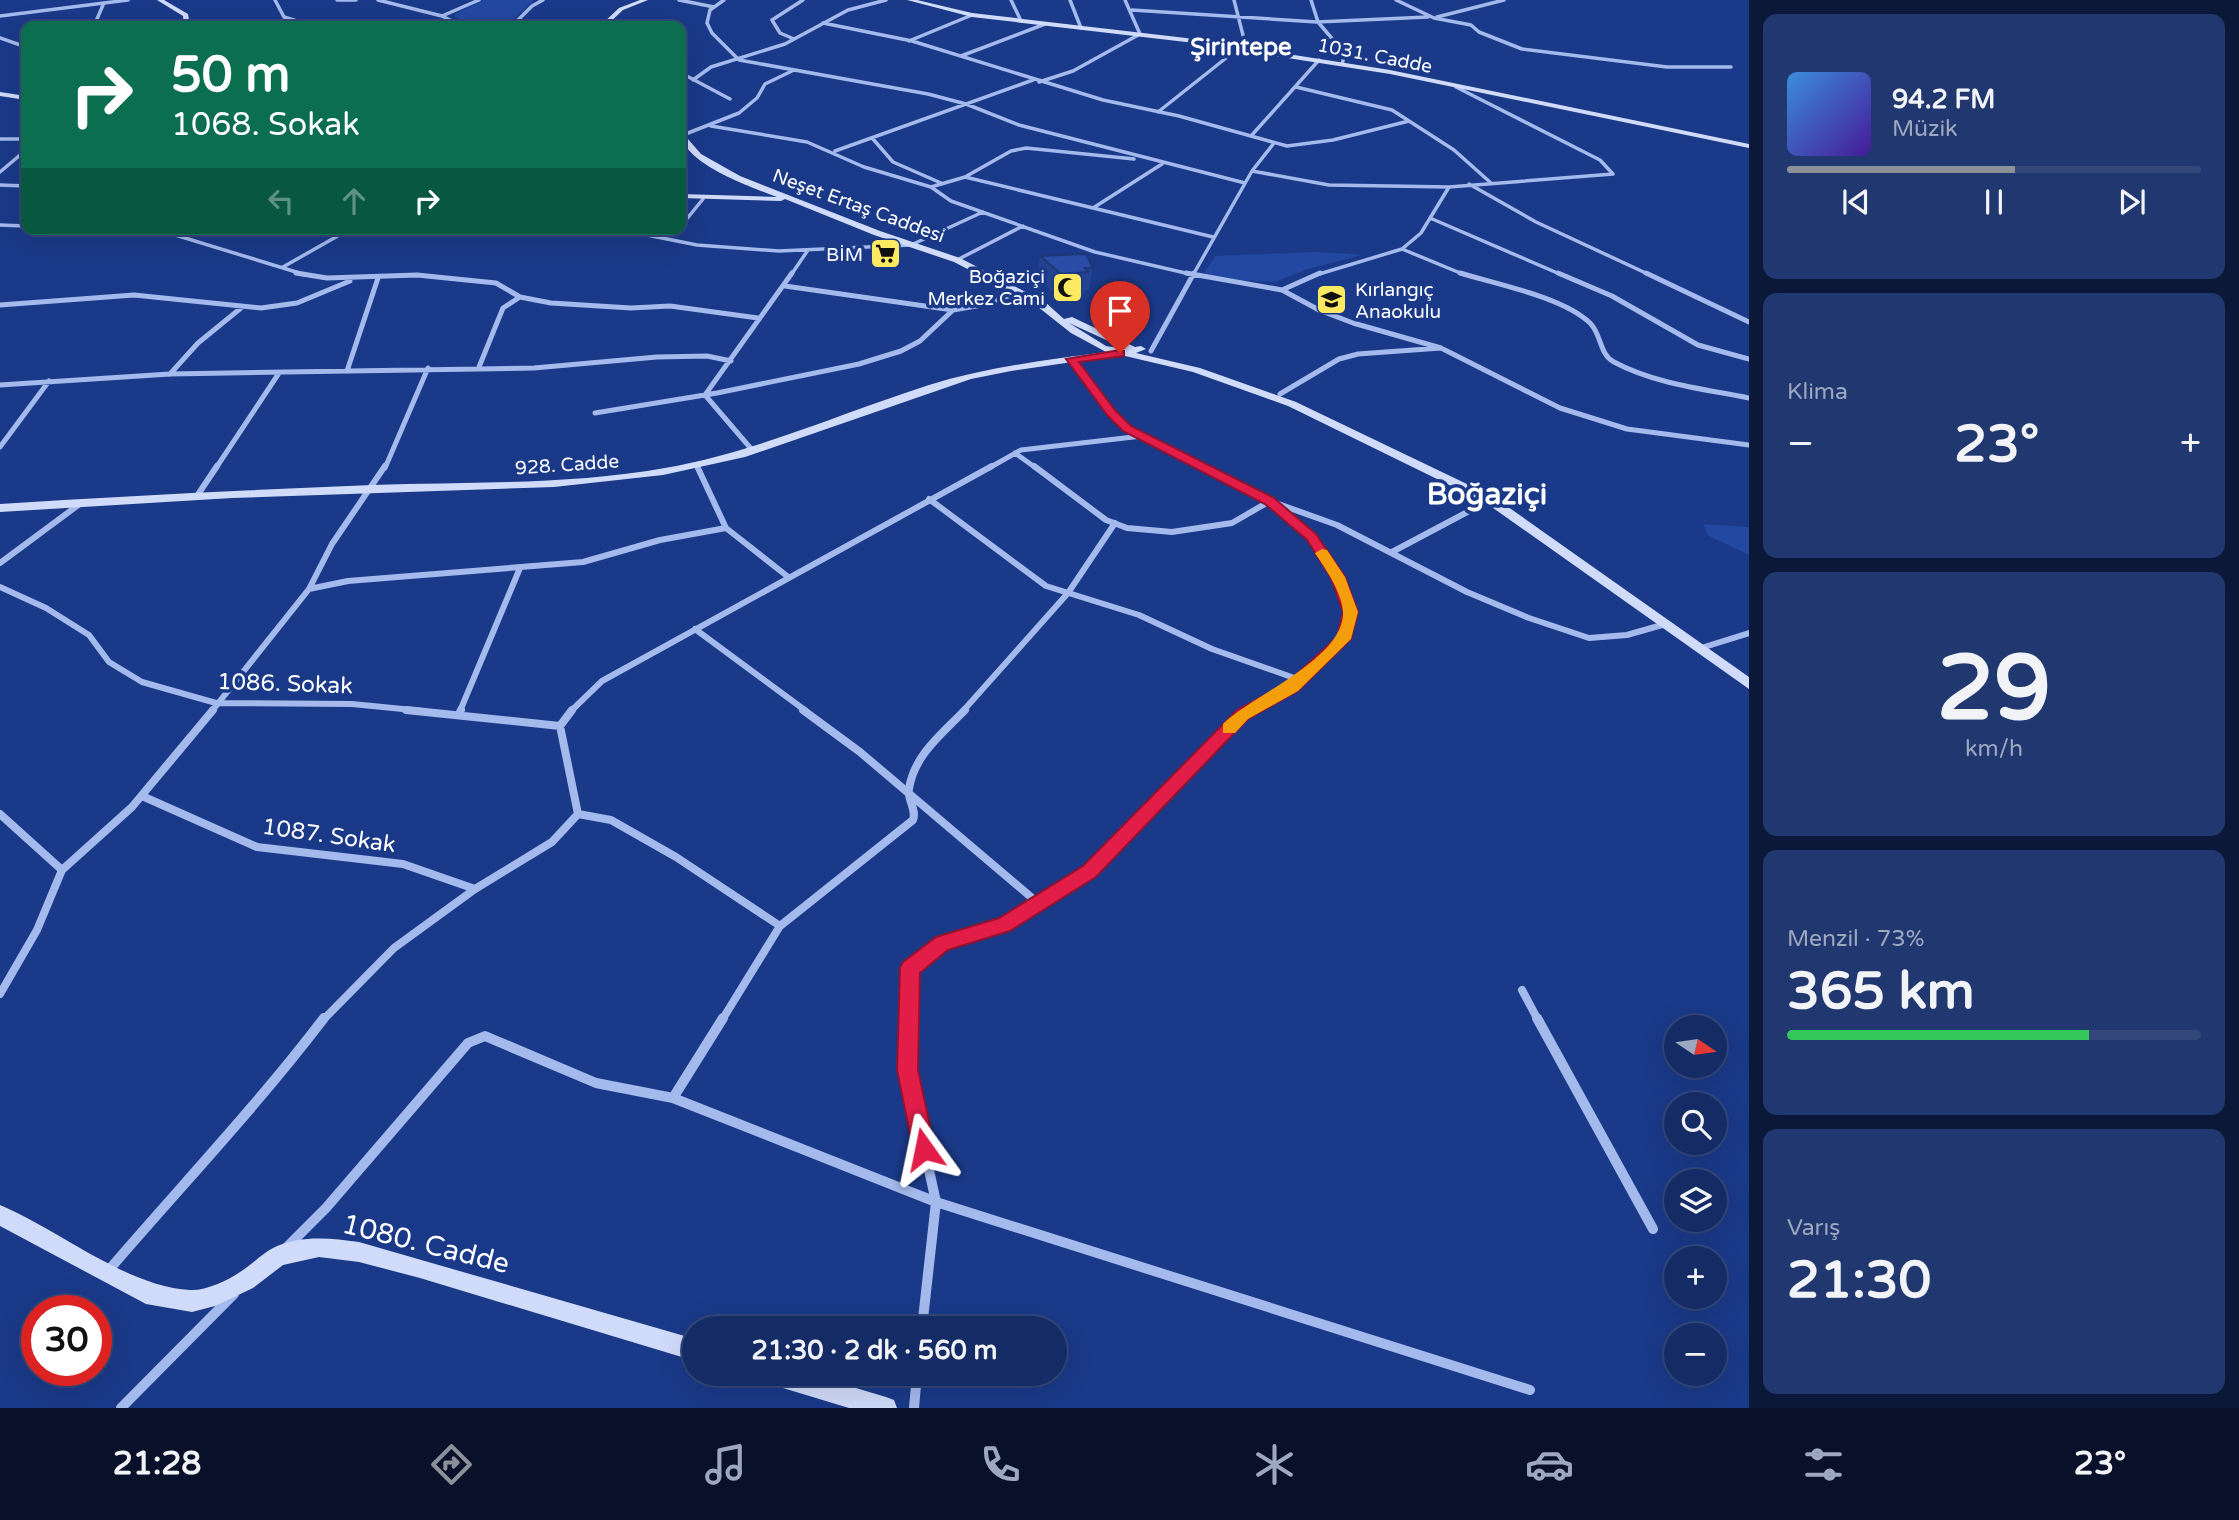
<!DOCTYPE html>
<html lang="tr">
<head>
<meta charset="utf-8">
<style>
	:root { --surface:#142b66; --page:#21376f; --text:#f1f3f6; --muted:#9da7bf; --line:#33477a; --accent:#8c9099 }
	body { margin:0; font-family:"Varela Round",sans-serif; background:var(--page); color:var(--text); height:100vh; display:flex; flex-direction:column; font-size:26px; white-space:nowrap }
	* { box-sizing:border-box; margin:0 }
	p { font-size:23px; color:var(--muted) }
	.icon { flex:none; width:38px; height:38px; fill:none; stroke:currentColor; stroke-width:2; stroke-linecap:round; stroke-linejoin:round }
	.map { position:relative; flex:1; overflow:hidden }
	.side { display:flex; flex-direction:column; gap:14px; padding:14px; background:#0b1838; width:490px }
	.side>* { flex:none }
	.hud { position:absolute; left:21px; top:21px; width:665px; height:214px; border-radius:14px; box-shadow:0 7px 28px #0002,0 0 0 2px var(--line); background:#0b6e4f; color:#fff; overflow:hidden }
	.needle { width:46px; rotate:103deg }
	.controls { position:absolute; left:1664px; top:1015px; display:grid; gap:14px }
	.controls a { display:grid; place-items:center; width:63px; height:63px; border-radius:50%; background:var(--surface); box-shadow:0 7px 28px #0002,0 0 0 2px var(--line); font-size:35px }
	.speed { position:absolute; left:21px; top:1295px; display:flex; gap:14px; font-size:35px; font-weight:700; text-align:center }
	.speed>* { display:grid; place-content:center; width:91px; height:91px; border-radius:50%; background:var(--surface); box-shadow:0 7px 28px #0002,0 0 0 2px var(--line); line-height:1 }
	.speed .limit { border:10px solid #d22; background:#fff; color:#111 }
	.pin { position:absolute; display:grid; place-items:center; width:60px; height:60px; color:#fff; margin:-72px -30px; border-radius:50% 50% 50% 0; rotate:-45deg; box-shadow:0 0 7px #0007 }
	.pin .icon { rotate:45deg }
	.me { position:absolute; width:77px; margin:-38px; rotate:348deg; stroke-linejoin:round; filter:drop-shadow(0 0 5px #0008) }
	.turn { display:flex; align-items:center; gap:24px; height:147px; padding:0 35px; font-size:32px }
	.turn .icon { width:91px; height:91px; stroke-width:2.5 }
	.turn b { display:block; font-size:49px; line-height:60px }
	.lanes { display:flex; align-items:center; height:66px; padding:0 35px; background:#0003; justify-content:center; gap:35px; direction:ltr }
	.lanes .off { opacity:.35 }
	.big { font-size:52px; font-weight:800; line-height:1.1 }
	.side .tile { flex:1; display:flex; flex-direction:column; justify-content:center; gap:10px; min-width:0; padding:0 24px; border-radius:14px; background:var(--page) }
	.side .dial { align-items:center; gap:0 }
	.dial b { font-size:91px; line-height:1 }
	.song { display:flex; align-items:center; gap:21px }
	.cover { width:84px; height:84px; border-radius:10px; background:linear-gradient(135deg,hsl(210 70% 55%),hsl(260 70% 35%)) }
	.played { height:7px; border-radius:4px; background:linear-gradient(90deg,var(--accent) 55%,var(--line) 55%) }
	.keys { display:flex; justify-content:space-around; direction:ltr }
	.heat { display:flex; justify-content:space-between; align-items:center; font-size:38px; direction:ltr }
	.charge { height:10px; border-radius:5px; background:linear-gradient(90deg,#34c759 73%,var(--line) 0) }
	.trip { position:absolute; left:682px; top:1316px; width:385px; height:70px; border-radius:35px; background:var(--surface); box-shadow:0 7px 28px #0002,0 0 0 2px var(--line); font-weight:800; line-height:70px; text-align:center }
	.tabs { display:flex; height:112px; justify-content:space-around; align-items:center; background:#081129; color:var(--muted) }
	.tabs .icon { width:49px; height:49px }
	.tabs .active { color:var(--accent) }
	.tabs b { font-size:32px; color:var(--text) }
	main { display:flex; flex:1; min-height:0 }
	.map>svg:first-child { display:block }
</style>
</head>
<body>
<main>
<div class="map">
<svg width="1749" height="1408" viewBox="0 0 1749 1408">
	<rect width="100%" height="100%" fill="#1a3988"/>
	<path fill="#2348a1" d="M484 0H534L506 26H473L455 17V14Z
		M1317 252 1362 255 1308 269 1275 282 1239 280 1204 273 1215 256Z
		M1703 524 1749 527V555L1709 536Z"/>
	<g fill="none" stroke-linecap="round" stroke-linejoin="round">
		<path stroke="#a4b9ec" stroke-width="3.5" d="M275 0 284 17 313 26
			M337 0H356
			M378 0 442 16 462 26
			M679 0 714 7
			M724 0 710 10 707 23 712 33 739 60 928 94 966 104 1019 125 1245 183
			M1011 0 1021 21
			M1070 0 1081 28
			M1311 0 1318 22 1345 54 1342 64
			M1396 0 1434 18 1471 25 1479 32 1522 49 1667 67H1731
			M1132 10 1317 22 1428 17
			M0 16 128 0
			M442 16 479 0
			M1437 17 1504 0
			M823 23 912 41 1103 100 1179 116 1287 146 1333 140 1409 121
			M94 26 103 5
			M512 26 532 6 543 0
			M0 38 26 47
			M794 39 780 33 772 20 803 0
			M909 41 972 15
			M961 56 1045 24
			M681 73 730 99
			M693 80 711 67 785 44 848 10 886 0
			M1039 82 1073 71 1140 34 1125 0
			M1296 87 1392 110 1454 150 1491 183
			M1456 87 1600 160 1613 174
			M1158 112 1245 43 1234 0
			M711 126 807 142 864 167 931 187 951 201 1095 252 1194 275
			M683 135 739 113 757 98 765 84 794 70
			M1251 136 1319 60
			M0 139H26
			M873 139 893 162 941 183
			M835 151 1033 80
			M1252 171 1329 185 1449 187
			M0 172 26 150
			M965 177 1213 237
			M1469 184 1536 222 1650 275
			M0 185 26 186
			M931 187 965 177 1011 151 1026 148 1134 159
			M1093 208 1162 164
			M1430 218 1562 275
			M0 225 26 226
			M681 226 703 199
			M136 229 159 230 306 275
			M587 229 627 231 697 245 779 251 911 245 983 212
			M1402 249 1465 275
			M957 260 1023 226
			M283 267 350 229
			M791 275 808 250
			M1193 275 1252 171 1274 143
			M1316 275 1402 249 1421 233 1449 187 1613 174"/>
		<path stroke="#a4b9ec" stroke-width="5" d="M296 273 327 278 417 275 496 283 520 297 551 303 631 308 670 306 758 318
			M1186 273 1282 290 1320 273
			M1460 273C1496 284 1563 297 1590 323 1602 335 1599 354 1614 362 1655 384 1704 389 1749 398
			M1558 273 1612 296 1698 345 1749 359
			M1646 273 1749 322
			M785 286 953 310 982 305 1020 292
			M1282 290 1319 310 1353 323 1441 348 1560 408 1627 429 1749 445
			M0 305 134 295 261 308 297 303 350 281
			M1151 351 1194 273
			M1072 359 1111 413 1127 429 1204 468
			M479 367 503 308 520 297
			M347 371 378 278
			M170 374 198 343 241 308
			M0 385 170 374 534 368 657 357 707 356 731 361
			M1280 394 1339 359 1358 354 1441 348
			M595 413 717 393 859 364 901 351 920 341 953 310
			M0 447 49 381
			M753 451 705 395 792 273
			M1015 453 1036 468
			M216 468 279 373
			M385 468 428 368
			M989 468 1021 450 1142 436"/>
		<path stroke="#a4b9ec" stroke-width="6" d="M697 466 726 528 787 576
			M1034 466 1106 520 1127 528 1172 532 1232 523 1270 501 1337 525 1467 592 1529 618 1589 638 1627 635 1662 625
			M1200 466C1261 496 1321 525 1344 594 1348 608 1352 627 1343 640 1321 671 1281 694 1249 711
			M197 496 217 466
			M929 499 1046 586 1139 615 1212 649 1300 680
			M1392 552 1490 500
			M0 563 81 503
			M0 587 46 608 89 635 109 662 142 682 216 703 352 704 423 711
			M309 589 348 581 583 562 660 540 726 528
			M695 629 806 711
			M1698 649 1749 633
			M212 711 309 589 332 544 385 466
			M460 711 520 568
			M571 711 602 681 992 466
			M963 711 1068 593 1115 523"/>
		<path stroke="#a4b9ec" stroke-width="8" d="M406 710 560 726
			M803 710 860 752 1038 903
			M459 714 461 710
			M142 796 257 847 403 864 475 889
			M0 814 62 870
			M578 814 611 820 676 857 780 926
			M1522 990 1538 1020
			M0 994 37 930 62 870 132 807 213 710
			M323 1020 394 948 475 889 552 842 578 814 560 726 572 710
			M722 1020 780 926 913 820C917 809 907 800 909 789 914 755 942 734 965 710
			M908 1020 910 969 943 943 1004 925 1090 871 1243 715 1252 710"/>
		<path stroke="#a4b9ec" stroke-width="10" d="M909 1018 907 1070 936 1202 922 1328
			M1537 1018 1653 1229
			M673 1098 723 1018
			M286 1248 326 1208 468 1043 485 1036 596 1083 673 1098 936 1202 1530 1390
			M108 1271C180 1187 257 1106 324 1018
			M121 1408 234 1294
			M914 1408 917 1374"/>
		<path fill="#d0dbf9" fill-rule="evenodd" d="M157 0H164L188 14 190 26H184L183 16Z
			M640 0H648L623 10 606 26H600L619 8Z
			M907 0H917L972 13 1186 38 1390 70 1749 144V148L1390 74 1186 42 972 17Z
			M0 92 26 96V100L0 96Z
			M681 131 701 154 740 176 880 231 960 258 1045 302 1064 319 1072 317 1135 347 1141 346 1146 349 1136 353 1200 368 1296 402 1494 497 1749 677V689L1486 503 1288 406 1193 372 1121 355 1011 371 971 379 745 457 663 475 554 487 232 498 0 512V504C124 496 248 490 372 485 470 482 569 485 665 468 757 452 841 413 929 385 987 367 1046 360 1106 352L1071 333 1033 303 954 262 874 235 785 199 781 201 681 198V194L777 197C752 187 680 163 681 131ZM1069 323 1126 349 1106 346Z
			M0 1205C58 1229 127 1287 190 1290 205 1291 227 1281 240 1272 252 1265 262 1253 275 1247 302 1235 330 1238 359 1242L695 1339V1361L420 1278 359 1262 319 1257 283 1265 253 1288 215 1306 192 1312 146 1304 0 1226Z
			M762 1374H809L886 1397 894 1400 897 1408H849L773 1385 765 1382Z"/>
	</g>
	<path fill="#234290" d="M1040 256 1093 268 1089 290H1085L1084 294 1058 296 1037 278Z"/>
	<path fill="#294da7" stroke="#1d3675" stroke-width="2" d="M1086 254 1093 268H1085L1088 272 1061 274 1040 256Z"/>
	<path fill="#e11d48" stroke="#92132f" stroke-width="2" d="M1120 350 1124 351V356L1079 362 1115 410 1131 426 1274 498 1316 534 1345 577 1358 612 1351 639 1298 691 1248 719 1096 877 1010 931 948 950 920 973 918 1070 935 1149 932 1157 924 1160 917 1157 913 1149 897 1070 900 968 903 962 936 937 999 918 1083 866 1237 710 1287 683 1337 637 1343 612 1331 578 1307 540 1265 504 1123 431 1107 415 1066 359Z"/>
	<path fill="#f59e0b" d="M1322 549 1327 550 1345 577 1358 612 1351 639 1298 691 1248 719 1235 733H1223V724C1251 696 1345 658 1343 612 1342 592 1326 570 1315 553Z"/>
	<defs>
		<symbol id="supermarket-square" viewBox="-11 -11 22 22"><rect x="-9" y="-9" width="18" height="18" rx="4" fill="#feea60" stroke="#1a3988"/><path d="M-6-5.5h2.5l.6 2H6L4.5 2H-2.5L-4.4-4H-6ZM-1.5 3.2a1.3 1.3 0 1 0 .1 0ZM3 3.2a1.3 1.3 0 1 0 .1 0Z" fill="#111"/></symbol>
		<symbol id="mosque-square" viewBox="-11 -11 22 22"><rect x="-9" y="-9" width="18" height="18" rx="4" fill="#feea60" stroke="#1a3988"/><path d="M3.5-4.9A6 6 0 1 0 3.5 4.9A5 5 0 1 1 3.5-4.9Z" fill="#111"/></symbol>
		<symbol id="school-square" viewBox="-11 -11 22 22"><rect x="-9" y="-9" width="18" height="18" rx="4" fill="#feea60" stroke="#1a3988"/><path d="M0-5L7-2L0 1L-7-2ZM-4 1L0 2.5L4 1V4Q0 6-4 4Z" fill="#111"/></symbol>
	</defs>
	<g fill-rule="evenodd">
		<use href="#supermarket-square" x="868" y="236" width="35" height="35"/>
		<use href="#mosque-square" x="1050" y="270" width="35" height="35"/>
		<use href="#school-square" x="1314" y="282" width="35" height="35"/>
	</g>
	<g text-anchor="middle" stroke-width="7" stroke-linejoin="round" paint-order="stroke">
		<g font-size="19" fill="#fff" stroke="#1a3988">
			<text transform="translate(1375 55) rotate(11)" y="7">1031. Cadde</text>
			<text transform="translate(859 205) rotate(20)" y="7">Neşet Ertaş Caddesi</text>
			<text transform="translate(567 464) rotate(-4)" y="7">928. Cadde</text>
		</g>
		<g font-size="19" fill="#fff" stroke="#1a3988" text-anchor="end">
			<text x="863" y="261">BİM</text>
			<text x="1045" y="283">Boğaziçi<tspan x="1045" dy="22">Merkez Cami</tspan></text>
			<text x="1355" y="296" text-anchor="start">Kırlangıç<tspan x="1355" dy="22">Anaokulu</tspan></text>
		</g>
		<g font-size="23" fill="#fff" stroke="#1a3988">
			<text transform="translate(285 683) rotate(2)" y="8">1086. Sokak</text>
			<text transform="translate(329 835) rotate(8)" y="8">1087. Sokak</text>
		</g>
		<g font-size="24" font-weight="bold" fill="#fff" stroke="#1a3988">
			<text x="1241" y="55">Şirintepe</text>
		</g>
		<g font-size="28" fill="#fff" stroke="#1a3988">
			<text transform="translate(426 1243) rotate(14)" y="10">1080. Cadde</text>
		</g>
		<g font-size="30" font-weight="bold" fill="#fff" stroke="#1a3988">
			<text x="1487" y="504">Boğaziçi</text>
		</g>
	</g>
</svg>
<div class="controls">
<a><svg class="needle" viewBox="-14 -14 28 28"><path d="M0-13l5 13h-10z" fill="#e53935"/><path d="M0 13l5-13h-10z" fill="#9da7bf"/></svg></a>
<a><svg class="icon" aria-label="search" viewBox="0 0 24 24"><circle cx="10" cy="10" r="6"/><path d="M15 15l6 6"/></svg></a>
<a><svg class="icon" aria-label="layers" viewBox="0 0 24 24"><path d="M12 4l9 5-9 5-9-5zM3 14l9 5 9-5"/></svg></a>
<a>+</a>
<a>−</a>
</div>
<div class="speed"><div class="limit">30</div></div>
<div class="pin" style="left:1120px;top:353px;background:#d93025"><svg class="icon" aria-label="arrive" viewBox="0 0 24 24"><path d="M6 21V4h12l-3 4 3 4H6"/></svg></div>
<svg class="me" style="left:924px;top:1149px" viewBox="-20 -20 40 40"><path d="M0-17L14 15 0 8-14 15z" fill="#e11d48" stroke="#fff" stroke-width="4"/></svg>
<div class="trip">21:30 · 2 dk · 560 m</div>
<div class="hud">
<div class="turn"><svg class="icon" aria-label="right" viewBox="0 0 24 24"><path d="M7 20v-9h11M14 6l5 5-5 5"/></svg><div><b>50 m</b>1068. Sokak</div></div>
<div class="lanes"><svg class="icon off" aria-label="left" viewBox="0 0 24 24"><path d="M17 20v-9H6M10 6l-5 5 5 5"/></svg><svg class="icon off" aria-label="ahead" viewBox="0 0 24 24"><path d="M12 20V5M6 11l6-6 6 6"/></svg><svg class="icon" aria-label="right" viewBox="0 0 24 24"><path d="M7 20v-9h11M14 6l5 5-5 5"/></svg></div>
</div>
</div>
<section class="side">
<div class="tile">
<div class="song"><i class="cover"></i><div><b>94.2 FM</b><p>Müzik</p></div></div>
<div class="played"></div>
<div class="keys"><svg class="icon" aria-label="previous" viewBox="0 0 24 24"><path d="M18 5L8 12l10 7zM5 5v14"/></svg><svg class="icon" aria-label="pause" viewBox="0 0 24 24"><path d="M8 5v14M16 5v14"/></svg><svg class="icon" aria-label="next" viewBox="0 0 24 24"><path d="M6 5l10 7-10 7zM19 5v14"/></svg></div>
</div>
<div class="tile"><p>Klima</p>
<div class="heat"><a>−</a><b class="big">23°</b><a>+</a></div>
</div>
<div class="tile dial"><b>29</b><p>km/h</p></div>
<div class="tile"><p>Menzil · 73%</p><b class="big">365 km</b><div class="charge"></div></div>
<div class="tile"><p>Varış</p><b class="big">21:30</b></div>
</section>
</main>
<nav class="tabs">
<b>21:28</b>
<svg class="icon active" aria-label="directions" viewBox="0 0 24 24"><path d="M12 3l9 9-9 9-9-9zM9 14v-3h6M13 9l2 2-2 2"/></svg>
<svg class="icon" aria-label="music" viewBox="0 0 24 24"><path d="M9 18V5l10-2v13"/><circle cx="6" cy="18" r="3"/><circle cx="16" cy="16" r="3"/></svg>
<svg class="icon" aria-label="phone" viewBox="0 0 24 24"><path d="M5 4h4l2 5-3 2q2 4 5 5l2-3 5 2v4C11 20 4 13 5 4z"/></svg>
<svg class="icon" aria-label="climate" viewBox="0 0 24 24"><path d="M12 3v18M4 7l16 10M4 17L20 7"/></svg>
<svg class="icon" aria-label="car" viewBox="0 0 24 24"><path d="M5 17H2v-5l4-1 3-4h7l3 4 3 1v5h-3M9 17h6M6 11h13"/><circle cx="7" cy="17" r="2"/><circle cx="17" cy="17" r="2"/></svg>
<svg class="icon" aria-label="filters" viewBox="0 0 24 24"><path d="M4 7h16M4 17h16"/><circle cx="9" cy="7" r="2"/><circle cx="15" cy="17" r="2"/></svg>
<b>23°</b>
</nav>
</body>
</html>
